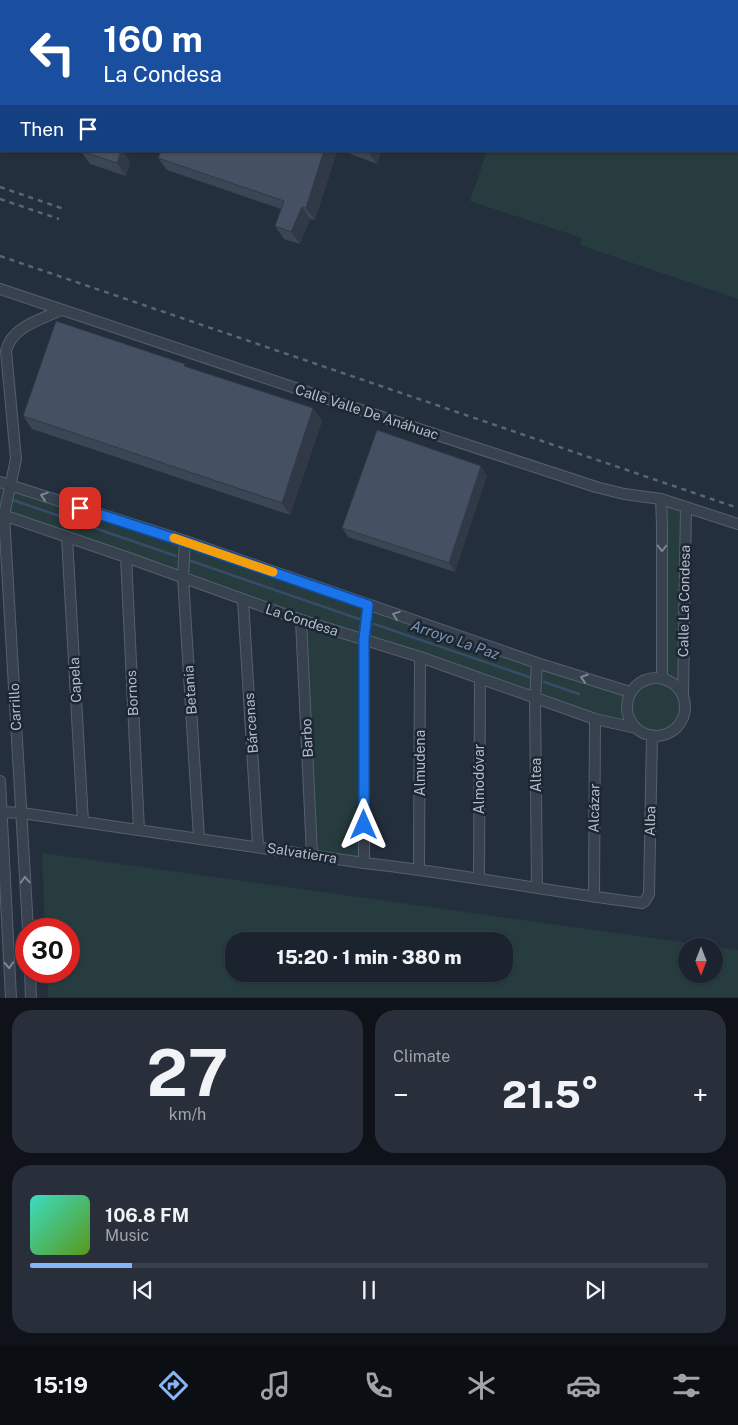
<!DOCTYPE html>
<html lang="en">
<head>
<meta charset="utf-8">
<style>
	:root { --surface:#1b232e; --page:#282f3a; --text:#f1f3f6; --muted:#a0a4aa; --line:#39404a; --accent:#8ab4f8 }
	body { margin:0; font-family:"Public Sans",sans-serif; background:var(--page); color:var(--text); height:100vh; display:flex; flex-direction:column; font-size:19px; white-space:nowrap }
	* { box-sizing:border-box; margin:0 }
	p { font-size:16px; color:var(--muted) }
	.icon { flex:none; width:28px; height:28px; fill:none; stroke:currentColor; stroke-width:2; stroke-linecap:round; stroke-linejoin:round }
	.map { position:relative; height:998px; overflow:hidden }
	.panel { display:flex; flex-direction:column; gap:12px; padding:12px; background:#0f1319; flex:1 }
	.panel>* { flex:none }
	.banner { position:absolute; left:0px; top:0px; width:739px; height:152px; box-shadow:0 1px 4px #0004,0 0 0 1px var(--line); background:#1a4fa0; color:#fff; overflow:hidden }
	.needle { width:32px; rotate:180deg }
	.fabs { position:absolute; left:678px; top:938px; display:grid; gap:10px }
	.fabs a { display:grid; place-items:center; width:45px; height:45px; border-radius:50%; background:var(--surface); box-shadow:0 1px 4px #0004,0 0 0 1px var(--line); font-size:25px }
	.speed { position:absolute; left:15px; top:918px; display:flex; gap:10px; font-size:25px; font-weight:700; text-align:center }
	.speed>* { display:grid; place-content:center; width:65px; height:65px; border-radius:50%; background:var(--surface); box-shadow:0 1px 4px #0004,0 0 0 1px var(--line); line-height:1 }
	.speed .limit { border:8px solid #d22; background:#fff; color:#111 }
	.pin { position:absolute; display:grid; place-items:center; width:42px; height:42px; color:#fff; margin:-21px; border-radius:10px; box-shadow:0 2px 8px #0006 }
	.me { position:absolute; width:55px; margin:-28px; rotate:0deg; stroke-linejoin:round; filter:drop-shadow(0 0 4px #0008) }
	.turn { display:flex; align-items:center; gap:18px; height:105px; padding:0 20px; font-size:22px }
	.turn .icon { width:65px; height:65px; stroke-width:2.5 }
	.turn b { display:block; font-size:35px; line-height:42px }
	.then { display:flex; align-items:center; height:48px; padding:0 20px; background:#0003; gap:10px; font-size:19px }
	.big { font-size:38px; font-weight:800; line-height:1.1 }
	.panel .widget { flex:1; display:flex; flex-direction:column; justify-content:center; gap:8px; min-width:0; padding:0 18px; border-radius:20px; background:var(--page) }
	.panel .dial { align-items:center; gap:0 }
	.dial b { font-size:65px; line-height:1 }
	.song { display:flex; align-items:center; gap:15px }
	.cover { width:60px; height:60px; border-radius:8px; background:linear-gradient(135deg,hsl(170 70% 55%),hsl(90 70% 35%)) }
	.played { height:5px; border-radius:2px; background:linear-gradient(90deg,var(--accent) 15%,var(--line) 15%) }
	.keys { display:flex; justify-content:space-around; direction:ltr }
	.heat { display:flex; justify-content:space-between; align-items:center; font-size:28px; direction:ltr }
	.panel .tiles { flex:1; display:grid; gap:12px; grid-template-columns:1fr 1fr }
	.widget:last-child { grid-column:span 2 }
	.trip { position:absolute; left:225px; top:932px; width:288px; height:50px; border-radius:20px; background:var(--surface); box-shadow:0 1px 4px #0004,0 0 0 1px var(--line); font-weight:800; line-height:50px; text-align:center }
	.tab-bar { display:flex; height:80px; justify-content:space-around; align-items:center; background:#0b0e12; color:var(--muted) }
	.tab-bar .icon { width:35px; height:35px }
	.tab-bar .selected { color:var(--accent) }
	.tab-bar b { font-size:22px; color:var(--text) }
	.map>svg:first-child { display:block }
</style>
</head>
<body>
<div class="map">
<svg width="738" height="998" viewBox="0 0 738 998">
	<rect width="100%" height="100%" fill="#242f3e"/>
	<path fill="#263c3f" fill-rule="evenodd" d="M540 0H648L658 1H540Z
		M738 13V299L580 245 582 238 470 201 487 151H738Z
		M0 482 630 692C640 681 647 678 661 678V499L686 507 683 696C690 727 662 746 636 728L365 640 364 863 312 855 301 621 0 514Z
		M42 853 738 950V997H48L47 971H69V929H45ZM504 941V974H234V941ZM714 946V974H686V946Z"/>
	<g fill="none" stroke-linecap="round" stroke-linejoin="round">
		<path stroke="#394c67" stroke-width="2.5" d="M10 499 176 556
			M191 561 359 619
			M374 624 529 677
			M544 682 579 694"/>
		<defs>
			<path id="street" d="M0 289 364 411 596 487 624 494 661 499 738 524
				M0 482 185 541 537 663 630 692
				M661 499 662 525V678
				M0 514 126 557 301 620 420 657 595 719 636 728
				M67 538 83 822
				M185 541 183 577 199 838
				M126 557 139 830
				M243 600 258 846
				M301 620 312 855
				M627 707a29 29 0 1 1 58 0a29 29 0 1 1-58 0Z
				M683 696 686 507
				M0 781 11 998
				M2 812 22 813 364 863C457 873 549 892 642 903L645 901 649 894 652 735
				M364 863V639L368 605
				M419 869 420 657
				M479 879 480 679
				M537 887 535 699 537 663
				M594 897 595 719
				M28 929 4 515 16 459 6 351C12 326 41 320 61 310
				M30 971 31 998"/>
		</defs>
		<use href="#street" stroke="#565f6c" stroke-width="12"/>
		<use href="#street" stroke="#38414e" stroke-width="10"/>
		<path stroke="#5a6575" stroke-width="2.5" stroke-dasharray="5 5" stroke-linecap="butt" d="M0 187 64 209
			M0 199 59 219
			M0 256 738 508"/>
	</g>
	<path fill="#3b4654" d="M81 151H123L130 162 126 176 90 164Z
		M337 151 315 220 310 219 300 244 284 239 275 226 281 209 167 170 158 158Z
		M343 151H381L377 164Z
		M188 368 313 408 322 421 290 515 32 429 23 416Z
		M487 476 455 572 348 537 342 528Z"/>
	<path fill="#303945" d="M35 0H48L47 1H34Z
		M1 96V134L0 137V100Z
		M121 151H123L130 162 126 176 117 163Z
		M324 151H337L315 220 306 208Z
		M368 151H381L377 164 368 152Z
		M302 207 310 219 300 244 291 232Z
		M313 408 322 421 290 515 282 503Z
		M481 466 487 476 455 572 449 563Z"/>
	<path fill="#455162" stroke="#303945" d="M0 0H35L34 1H1V96L0 100Z
		M247 0H365L369 1H247Z
		M81 151H121L117 163Z
		M161 151H324L306 208 302 207 291 232 275 226 284 201 158 158Z
		M56 321 185 364 184 366 313 408 282 503 23 416Z
		M377 430 481 466 449 563 342 528Z"/>
	<defs><path id="oneway-chevron" d="M-2-3.5L2.5 0L-2 3.5" fill="none" stroke-width="1.6" stroke-linecap="round" stroke-linejoin="round" transform="scale(1.25)"/></defs>
	<g stroke="#7c8592">
		<use href="#oneway-chevron" transform="translate(44 496) rotate(-162)"/>
		<use href="#oneway-chevron" transform="translate(662 548) rotate(90)"/>
		<use href="#oneway-chevron" transform="translate(396 615) rotate(-161)"/>
		<use href="#oneway-chevron" transform="translate(584 678) rotate(-163)"/>
		<use href="#oneway-chevron" transform="translate(25 880) rotate(-93)"/>
		<use href="#oneway-chevron" transform="translate(9 965) rotate(87)"/>
	</g>
	<g fill="none" stroke-linecap="round" stroke-linejoin="round">
		<defs>
			<path id="route" d="M80 508 185 542 368 605 364 639V825"/>
		</defs>
		<use href="#route" stroke="#114b97" stroke-width="12"/>
		<use href="#route" stroke="#1a73e8" stroke-width="9"/>
		<path stroke="#f59e0b" stroke-width="9" d="M174 538 273 572"/>
	</g>
	<g text-anchor="middle" stroke-width="5" stroke-linejoin="round" paint-order="stroke">
		<g font-size="14" fill="#b4bcc9" stroke="#1d2633">
			<text transform="translate(367 412) rotate(18)" y="5">Calle Valle De Anáhuac</text>
			<text transform="translate(684 601) rotate(-89)" y="5">Calle La Condesa</text>
			<text transform="translate(302 620) rotate(18)" y="5">La Condesa</text>
			<text transform="translate(75 680) rotate(-93)" y="5">Capela</text>
			<text transform="translate(190 690) rotate(-94)" y="5">Betania</text>
			<text transform="translate(132 693) rotate(-93)" y="5">Bornos</text>
			<text transform="translate(15 707) rotate(-93)" y="5">Carrillo</text>
			<text transform="translate(251 723) rotate(-94)" y="5">Bárcenas</text>
			<text transform="translate(307 738) rotate(-93)" y="5">Barbo</text>
			<text transform="translate(420 763) rotate(-90)" y="5">Almudena</text>
			<text transform="translate(536 775) rotate(-90)" y="5">Altea</text>
			<text transform="translate(479 779) rotate(-90)" y="5">Almodóvar</text>
			<text transform="translate(594 808) rotate(-89)" y="5">Alcázar</text>
			<text transform="translate(650 821) rotate(-89)" y="5">Alba</text>
			<text transform="translate(302 853) rotate(9)" y="5">Salvatierra</text>
		</g>
		<g font-size="15" font-style="italic" fill="#7c92b1" stroke="#1d2633">
			<text transform="translate(455 640) rotate(19)" y="5">Arroyo La Paz</text>
		</g>
	</g>
</svg>
<div class="fabs">
<a><svg class="needle" viewBox="-14 -14 28 28"><path d="M0-13l5 13h-10z" fill="#e53935"/><path d="M0 13l5-13h-10z" fill="#a0a4aa"/></svg></a>
</div>
<div class="speed"><div class="limit">30</div></div>
<div class="pin" style="left:80px;top:508px;background:#d93025"><svg class="icon" aria-label="arrive" viewBox="0 0 24 24"><path d="M6 21V4h12l-3 4 3 4H6"/></svg></div>
<svg class="me" style="left:364px;top:825px" viewBox="-20 -20 40 40"><path d="M0-17L14 15 0 8-14 15z" fill="#1a73e8" stroke="#fff" stroke-width="4"/></svg>
<div class="trip">15:20 · 1 min · 380 m</div>
<div class="banner">
<div class="turn"><svg class="icon" aria-label="left" viewBox="0 0 24 24"><path d="M17 20v-9H6M10 6l-5 5 5 5"/></svg><div><b>160 m</b>La Condesa</div></div>
<div class="then">Then<svg class="icon" aria-label="arrive" viewBox="0 0 24 24"><path d="M6 21V4h12l-3 4 3 4H6"/></svg></div>
</div>
</div>
<section class="panel">
<div class="tiles">
<div class="widget dial"><b>27</b><p>km/h</p></div>
<div class="widget"><p>Climate</p>
<div class="heat"><a>−</a><b class="big">21.5°</b><a>+</a></div>
</div>
<div class="widget">
<div class="song"><i class="cover"></i><div><b>106.8 FM</b><p>Music</p></div></div>
<div class="played"></div>
<div class="keys"><svg class="icon" aria-label="previous" viewBox="0 0 24 24"><path d="M18 5L8 12l10 7zM5 5v14"/></svg><svg class="icon" aria-label="pause" viewBox="0 0 24 24"><path d="M8 5v14M16 5v14"/></svg><svg class="icon" aria-label="next" viewBox="0 0 24 24"><path d="M6 5l10 7-10 7zM19 5v14"/></svg></div>
</div>
</div>
</section>
<nav class="tab-bar">
<b>15:19</b>
<svg class="icon selected" aria-label="directions" viewBox="0 0 24 24"><path d="M12 3l9 9-9 9-9-9zM9 14v-3h6M13 9l2 2-2 2"/></svg>
<svg class="icon" aria-label="music" viewBox="0 0 24 24"><path d="M9 18V5l10-2v13"/><circle cx="6" cy="18" r="3"/><circle cx="16" cy="16" r="3"/></svg>
<svg class="icon" aria-label="phone" viewBox="0 0 24 24"><path d="M5 4h4l2 5-3 2q2 4 5 5l2-3 5 2v4C11 20 4 13 5 4z"/></svg>
<svg class="icon" aria-label="climate" viewBox="0 0 24 24"><path d="M12 3v18M4 7l16 10M4 17L20 7"/></svg>
<svg class="icon" aria-label="car" viewBox="0 0 24 24"><path d="M5 17H2v-5l4-1 3-4h7l3 4 3 1v5h-3M9 17h6M6 11h13"/><circle cx="7" cy="17" r="2"/><circle cx="17" cy="17" r="2"/></svg>
<svg class="icon" aria-label="filters" viewBox="0 0 24 24"><path d="M4 7h16M4 17h16"/><circle cx="9" cy="7" r="2"/><circle cx="15" cy="17" r="2"/></svg>
</nav>
</body>
</html>
